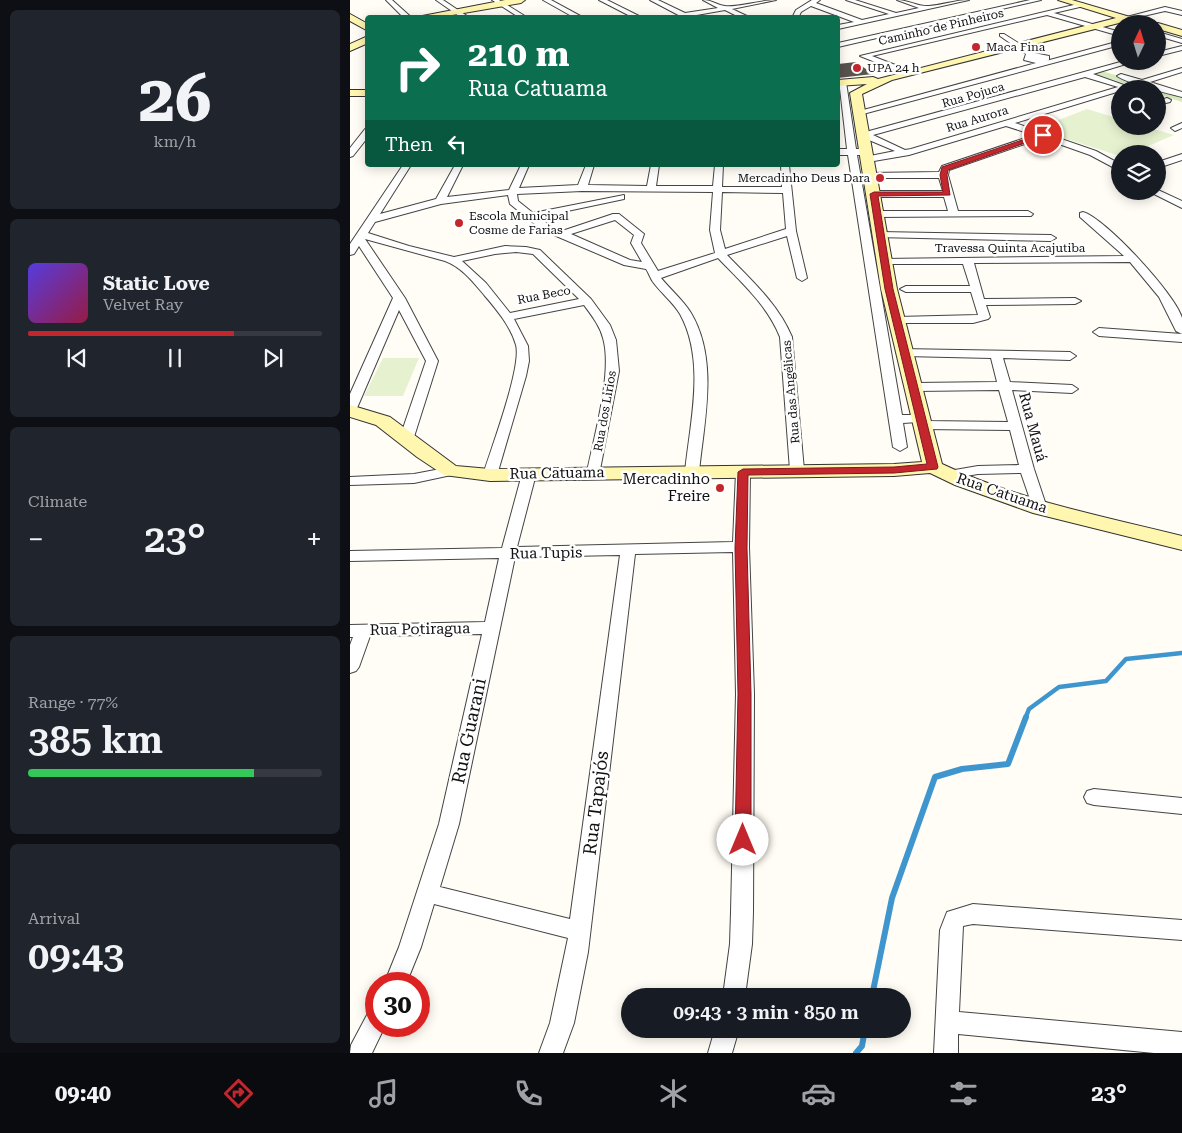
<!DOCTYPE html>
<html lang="en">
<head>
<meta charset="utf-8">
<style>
	:root { --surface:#171b24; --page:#20242c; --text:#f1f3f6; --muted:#9ea1a6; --line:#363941; --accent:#c4262e }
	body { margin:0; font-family:"Roboto Serif",serif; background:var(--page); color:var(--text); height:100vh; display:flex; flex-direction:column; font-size:19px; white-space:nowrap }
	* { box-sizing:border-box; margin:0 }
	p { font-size:16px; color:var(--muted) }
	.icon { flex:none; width:28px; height:28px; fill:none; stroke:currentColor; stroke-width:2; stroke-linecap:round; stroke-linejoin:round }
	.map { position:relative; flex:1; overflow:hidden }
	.drawer { display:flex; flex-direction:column; gap:10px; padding:10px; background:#0d0f14; width:350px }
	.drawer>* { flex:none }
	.top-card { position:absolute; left:15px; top:15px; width:475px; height:152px; border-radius:5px; box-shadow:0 2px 12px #0003; background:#0b6e4f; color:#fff; overflow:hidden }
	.needle { width:32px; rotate:4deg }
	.controls { position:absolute; left:761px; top:15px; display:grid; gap:10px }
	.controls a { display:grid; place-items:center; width:55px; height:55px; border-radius:50%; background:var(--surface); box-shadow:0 2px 12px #0003; font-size:25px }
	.speed { position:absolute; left:15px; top:972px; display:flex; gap:10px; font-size:25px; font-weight:700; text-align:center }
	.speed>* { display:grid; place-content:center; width:65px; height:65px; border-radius:50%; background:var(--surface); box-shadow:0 2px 12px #0003; line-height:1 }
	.speed .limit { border:8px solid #d22; background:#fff; color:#111 }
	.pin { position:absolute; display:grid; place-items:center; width:42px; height:42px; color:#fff; margin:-21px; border:2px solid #fff; border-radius:50%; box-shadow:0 1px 5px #0007 }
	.me { position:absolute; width:55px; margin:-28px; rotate:0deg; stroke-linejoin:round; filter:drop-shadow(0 0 4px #0008) }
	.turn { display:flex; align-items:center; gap:18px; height:105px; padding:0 20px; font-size:22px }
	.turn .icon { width:65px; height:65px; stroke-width:2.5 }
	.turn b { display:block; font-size:35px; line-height:42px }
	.then { display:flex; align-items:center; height:48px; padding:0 20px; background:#0003; gap:10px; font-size:19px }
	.big { font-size:38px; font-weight:600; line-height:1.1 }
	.drawer .card { flex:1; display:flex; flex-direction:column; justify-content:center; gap:8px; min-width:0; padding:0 18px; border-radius:8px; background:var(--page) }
	.drawer .dial { align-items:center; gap:0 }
	.dial b { font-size:65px; line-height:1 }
	.song { display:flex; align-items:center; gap:15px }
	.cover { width:60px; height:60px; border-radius:8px; background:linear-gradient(135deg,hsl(250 70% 55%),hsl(340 70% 35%)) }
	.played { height:5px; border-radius:2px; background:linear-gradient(90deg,var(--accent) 70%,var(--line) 70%) }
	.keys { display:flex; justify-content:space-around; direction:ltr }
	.heat { display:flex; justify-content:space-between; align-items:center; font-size:28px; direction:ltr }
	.charge { height:8px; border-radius:4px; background:linear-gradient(90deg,#34c759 77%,var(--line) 0) }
	.trip { position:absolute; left:271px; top:988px; width:290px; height:50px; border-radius:25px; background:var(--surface); box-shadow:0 2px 12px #0003; font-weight:600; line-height:50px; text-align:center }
	.tabs { display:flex; height:80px; justify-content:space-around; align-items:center; background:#090b0e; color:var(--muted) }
	.tabs .icon { width:35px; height:35px }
	.tabs .active { color:var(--accent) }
	.tabs b { font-size:22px; color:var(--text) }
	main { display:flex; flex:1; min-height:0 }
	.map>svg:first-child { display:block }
</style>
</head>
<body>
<main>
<section class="drawer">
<div class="card dial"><b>26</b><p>km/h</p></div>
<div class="card">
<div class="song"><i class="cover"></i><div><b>Static Love</b><p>Velvet Ray</p></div></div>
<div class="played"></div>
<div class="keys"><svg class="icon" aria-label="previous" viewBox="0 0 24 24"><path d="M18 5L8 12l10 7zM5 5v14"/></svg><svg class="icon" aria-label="pause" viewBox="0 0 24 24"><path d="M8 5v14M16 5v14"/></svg><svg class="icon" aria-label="next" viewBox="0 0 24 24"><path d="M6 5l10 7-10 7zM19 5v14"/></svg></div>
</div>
<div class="card"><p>Climate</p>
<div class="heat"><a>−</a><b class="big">23°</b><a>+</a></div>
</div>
<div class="card"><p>Range · 77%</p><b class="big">385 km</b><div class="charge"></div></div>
<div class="card"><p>Arrival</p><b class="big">09:43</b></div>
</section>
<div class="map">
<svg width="832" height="1053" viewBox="0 0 832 1053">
	<rect width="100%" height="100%" fill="#fffdf5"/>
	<path fill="#d5ebbd" d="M752 71 832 95V102L808 94V89H791L743 73Z"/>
	<path fill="#e6f2cf" d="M737 109 770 119V126H793L824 135 779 154H770V156L685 129Z
		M33 358H69L53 396H14Z"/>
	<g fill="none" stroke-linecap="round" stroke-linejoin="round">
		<path stroke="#3f96cf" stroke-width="4.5" d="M675 719 679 709 709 687 756 681 776 659 832 653"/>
		<path stroke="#3f96cf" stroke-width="6" d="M522 996 542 898 585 777 612 769 658 764 676 717
			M506 1053 512 1046 515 1029"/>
	</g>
	<path fill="#5a524d" d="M506 62 523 74 488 78V64Z"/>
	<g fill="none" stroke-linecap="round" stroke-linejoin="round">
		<defs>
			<path id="street" d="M36 0H42L62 18H54Z
				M86 0H93L120 18H112Z
				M142 0H149L178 18H170Z
				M193 0H201L234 18H225Z
				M249 0H257L293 18H284Z
				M300 0H308L335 13 368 8 353 0C362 0 367 5 375 6 385 8 412 0 426 0L382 9 401 18H391L375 10 341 16 343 18H334Z
				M462 0H470L466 3 512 20 539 14 496 0H505L546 13 569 8 547 0C558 0 569 7 579 6 593 5 605 0 619 0L488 29V25L504 22 461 6 451 12 448 18H442L446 10Z
				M680 0H691L488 47V43Z
				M732 3 734 4V6L704 13 770 32V36L697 15 522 56 561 71 562 73 558 75 510 56Z
				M815 7 832 11V15L815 11 776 20 773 18Z
				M808 32 832 39V43L808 36Z
				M650 34H654L684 53 699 56V60L696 61 770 41V45L513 114 506 112 686 63 674 60 676 54 650 36Z
				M832 46V50L808 56V52Z
				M774 61H786L743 74 785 89H770V91L665 123 746 151 770 164V171L740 155 692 138 599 170 598 175 608 211H678L683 214 681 216 527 217 522 214 527 211H598L594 197H524L519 194 524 191H593L589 178H521L518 177V173L589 172 592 166 684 135 656 126 559 155 518 162 515 161V157L545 151 512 137V133ZM735 77 768 87 561 149 555 150 523 135Z
				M832 68V72L800 82 832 92V97C817 93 778 84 767 76L771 74 792 80Z
				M489 80 496 82 506 149H513L517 152 513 155H507L552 415H576L578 418 575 421 658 422 649 390 565 391 559 387 565 383 647 382 641 358 555 356 549 352 551 349 720 352 726 356 720 360 653 358 660 382 722 385 728 389 722 393 662 390 684 469 697 508 695 511H685L683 508 671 473 628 474 598 479 593 478 591 475 593 472 628 466 669 465 660 430 572 429 565 425 568 422 553 423 557 447 550 451 543 447 498 155H488V149H497Z
				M817 98 821 100 820 102 808 105V101Z
				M832 123V128L825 131 821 128Z
				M15 129H18V137L3 156 0 157V148Z
				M832 154V160L808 168V162Z
				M53 165H61L30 214 86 199 105 165H113L97 197 159 190 171 165H179L169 188 228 185 236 165H244L238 185 297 186 301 165H309L306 186H363L365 165H373L372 187H432L431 165H439L446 231 457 278 452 281 447 278 437 236 377 255C402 281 428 304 442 337L454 470 452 473 447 474 440 470 430 337C417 305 392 283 368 258L311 278C321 290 333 300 341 313 369 360 354 421 349 472L347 475H337L335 472C340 422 356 361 330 314 323 302 311 293 303 282 300 278 299 273 296 269L274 265 192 230 160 204 158 195 91 204 25 222 18 233 59 246 104 257 155 246 176 247 190 250 241 299 260 325 266 340 269 371 249 475H239L237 472C244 437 263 371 253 338 250 326 242 316 234 305L164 319 178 346 179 361 176 376 147 475 145 478H135L133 475C141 449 172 367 166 345 161 327 147 310 135 296 124 283 112 267 95 261L15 239 55 298 88 361 63 440 61 443H51L49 440 76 361 49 310 7 408 0 412V394L43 298 9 246 4 254 0 255V244ZM232 191 363 192 360 230 365 253 308 271 291 243 294 234 269 214H263L212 231 200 226 189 217 274 199V195L183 213 168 201 167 194ZM372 192 433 193 436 229 375 249 370 230ZM265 220 284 235 281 243 292 262 280 260 221 234ZM166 252 183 254 229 299 160 313 136 283 112 261 145 254Z
				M808 190 832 201V208L798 191H808Z
				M733 212C755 218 826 295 832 318 832 325 832 334 832 342L749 336 743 332 749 328 832 334 826 331 809 297 780 262 624 263 634 299 725 298 731 301 725 304 636 305 640 317 638 319 623 323H547L541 320 547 317 628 315 621 292H556L550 289 556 286H620L613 264H536L531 261 532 259 774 256 730 217V213Z
				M530 232 701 235 706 238 701 241 526 237 525 235Z
				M101 467 106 468 108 471 106 474 64 483 0 485V477L64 474Z
				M393 468 398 469 400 472 399 547 404 694 403 912 402 944 395 996H373L380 944 381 912 386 694 383 552 285 554 238 952 224 1023 213 1053H189L200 1023 218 938 84 904 71 947 56 984H34L49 947 89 824 132 634 20 636 9 667 6 671 0 673V645L3 637H0V625L135 622 149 558 0 561V551L152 548 172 474 174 471H184L186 474 167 547 383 542 386 472 388 469ZM270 555 220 919 90 887 109 824 165 557Z
				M744 789 832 798V814L744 805 737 803 734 797 737 791Z
				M623 904 832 920V940L623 924 613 926 609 1012 832 1032V1053H804L608 1034V1053H584L590 930 597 912Z
				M26 1010V1026H35L22 1053H0L1 1045 18 1013Z
				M365 1029H389L382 1053H358Z"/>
			<path id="secondary" d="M155 0H175L171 3 85 18H62Z
				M708 0H722L804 24H788L777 21 542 80 512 94 547 289 592 464C668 500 751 516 832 536V550L683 513 605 485 580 473 544 476 140 481 94 475 67 457 26 425 0 417V405L40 417 106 466 140 469 544 464 572 462 531 289 500 93 517 84 488 86V80L523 77 528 79 766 18Z
				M0 14 18 24V31L0 21Z
				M808 23 832 30V36L808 29V24H806Z
				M18 36V43L0 51V44Z
				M0 90H18V96H0Z"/>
		</defs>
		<use href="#street" stroke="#444" stroke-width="2"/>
		<use href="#secondary" stroke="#333" stroke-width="2"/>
		<use href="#street" fill="#fff" fill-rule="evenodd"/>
		<use href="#secondary" fill="#fff6b0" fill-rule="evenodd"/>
	</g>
	<path fill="#c4262e" stroke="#7f191e" d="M693 133 696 135 695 136 598 170 597 175 600 195 528 196 543 289 588 467 587 469 544 473 398 475 397 548 401 694V840L398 844 393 846 387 844 385 840 388 694 385 548 388 472 393 469 544 467 577 464 535 289 520 194 524 192H593L590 175 592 167Z"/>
	<g fill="#c4262e" stroke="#fff" stroke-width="2">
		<circle cx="626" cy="47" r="5"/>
		<circle cx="507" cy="68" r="5"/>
		<circle cx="530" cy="178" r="5"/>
		<circle cx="109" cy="223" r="5"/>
		<circle cx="370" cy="488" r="5"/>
	</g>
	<g text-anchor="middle" stroke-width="5" stroke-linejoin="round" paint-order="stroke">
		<g font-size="12" fill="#111" stroke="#fff">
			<text transform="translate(591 27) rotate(-13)" y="4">Caminho de Pinheiros</text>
			<text transform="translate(623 95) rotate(-16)" y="4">Rua Pojuca</text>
			<text transform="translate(627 119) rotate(-17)" y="4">Rua Aurora</text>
			<text x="660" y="252">Travessa Quinta Acajutiba</text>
			<text transform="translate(194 295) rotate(-11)" y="4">Rua Beco</text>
			<text transform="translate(441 392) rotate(-95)" y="4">Rua das Angélicas</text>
			<text transform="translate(255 411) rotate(-80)" y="4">Rua dos Lirios</text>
		</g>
		<g font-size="12" fill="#111" stroke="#fff" text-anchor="start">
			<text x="636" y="51">Maca Fina</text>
			<text x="517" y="72">UPA 24 h</text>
			<text x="520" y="182" text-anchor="end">Mercadinho Deus Dara</text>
			<text x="119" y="220">Escola Municipal<tspan x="119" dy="14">Cosme de Farias</tspan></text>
		</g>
		<g font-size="15" fill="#111" stroke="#fff">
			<text transform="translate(683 427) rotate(75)" y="5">Rua Mauá</text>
			<text transform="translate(207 473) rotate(-1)" y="5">Rua Catuama</text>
			<text transform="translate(652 493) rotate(19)" y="5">Rua Catuama</text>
			<text transform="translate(196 553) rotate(-1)" y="5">Rua Tupis</text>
			<text transform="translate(70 629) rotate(-1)" y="5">Rua Potiragua</text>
		</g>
		<g font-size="15" fill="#111" stroke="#fff" text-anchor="end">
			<text x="360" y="484">Mercadinho<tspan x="360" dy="17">Freire</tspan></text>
		</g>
		<g font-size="18" fill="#111" stroke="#fff">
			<text transform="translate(119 731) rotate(-78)" y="6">Rua Guarani</text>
			<text transform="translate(246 803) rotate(-83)" y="6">Rua Tapajós</text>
		</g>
	</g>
</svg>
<div class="controls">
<a><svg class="needle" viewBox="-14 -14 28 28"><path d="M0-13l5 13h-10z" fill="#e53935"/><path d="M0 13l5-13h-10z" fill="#9ea1a6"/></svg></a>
<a><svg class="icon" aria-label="search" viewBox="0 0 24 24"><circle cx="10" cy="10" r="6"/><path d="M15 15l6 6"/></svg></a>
<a><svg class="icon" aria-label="layers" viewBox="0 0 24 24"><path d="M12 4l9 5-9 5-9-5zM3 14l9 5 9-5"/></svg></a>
</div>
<div class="speed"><div class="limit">30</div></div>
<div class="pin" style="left:693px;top:135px;background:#d93025"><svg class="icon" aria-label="arrive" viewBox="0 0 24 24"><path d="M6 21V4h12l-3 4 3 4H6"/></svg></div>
<svg class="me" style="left:393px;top:840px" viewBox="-20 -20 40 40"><circle r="19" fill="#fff"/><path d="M0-13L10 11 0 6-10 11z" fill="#c4262e"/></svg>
<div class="trip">09:43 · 3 min · 850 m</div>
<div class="top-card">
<div class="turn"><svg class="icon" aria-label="right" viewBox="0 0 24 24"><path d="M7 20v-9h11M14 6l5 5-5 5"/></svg><div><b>210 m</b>Rua Catuama</div></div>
<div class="then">Then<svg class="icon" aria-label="left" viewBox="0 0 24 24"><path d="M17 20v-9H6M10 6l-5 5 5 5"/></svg></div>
</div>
</div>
</main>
<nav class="tabs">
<b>09:40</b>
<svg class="icon active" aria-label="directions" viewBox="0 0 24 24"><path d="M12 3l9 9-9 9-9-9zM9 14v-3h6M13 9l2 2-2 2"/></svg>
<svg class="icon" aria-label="music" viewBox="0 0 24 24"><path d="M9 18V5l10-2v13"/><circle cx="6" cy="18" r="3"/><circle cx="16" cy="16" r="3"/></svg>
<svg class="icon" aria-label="phone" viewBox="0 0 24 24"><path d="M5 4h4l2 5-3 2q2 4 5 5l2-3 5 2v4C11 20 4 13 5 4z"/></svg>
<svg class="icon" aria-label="climate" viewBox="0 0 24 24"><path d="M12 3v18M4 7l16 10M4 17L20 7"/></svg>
<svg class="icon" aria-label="car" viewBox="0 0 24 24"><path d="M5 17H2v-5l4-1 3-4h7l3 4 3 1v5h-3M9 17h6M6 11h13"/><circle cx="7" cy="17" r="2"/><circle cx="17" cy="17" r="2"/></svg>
<svg class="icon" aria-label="filters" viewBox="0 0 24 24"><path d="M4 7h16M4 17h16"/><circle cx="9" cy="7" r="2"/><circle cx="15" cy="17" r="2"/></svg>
<b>23°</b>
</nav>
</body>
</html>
